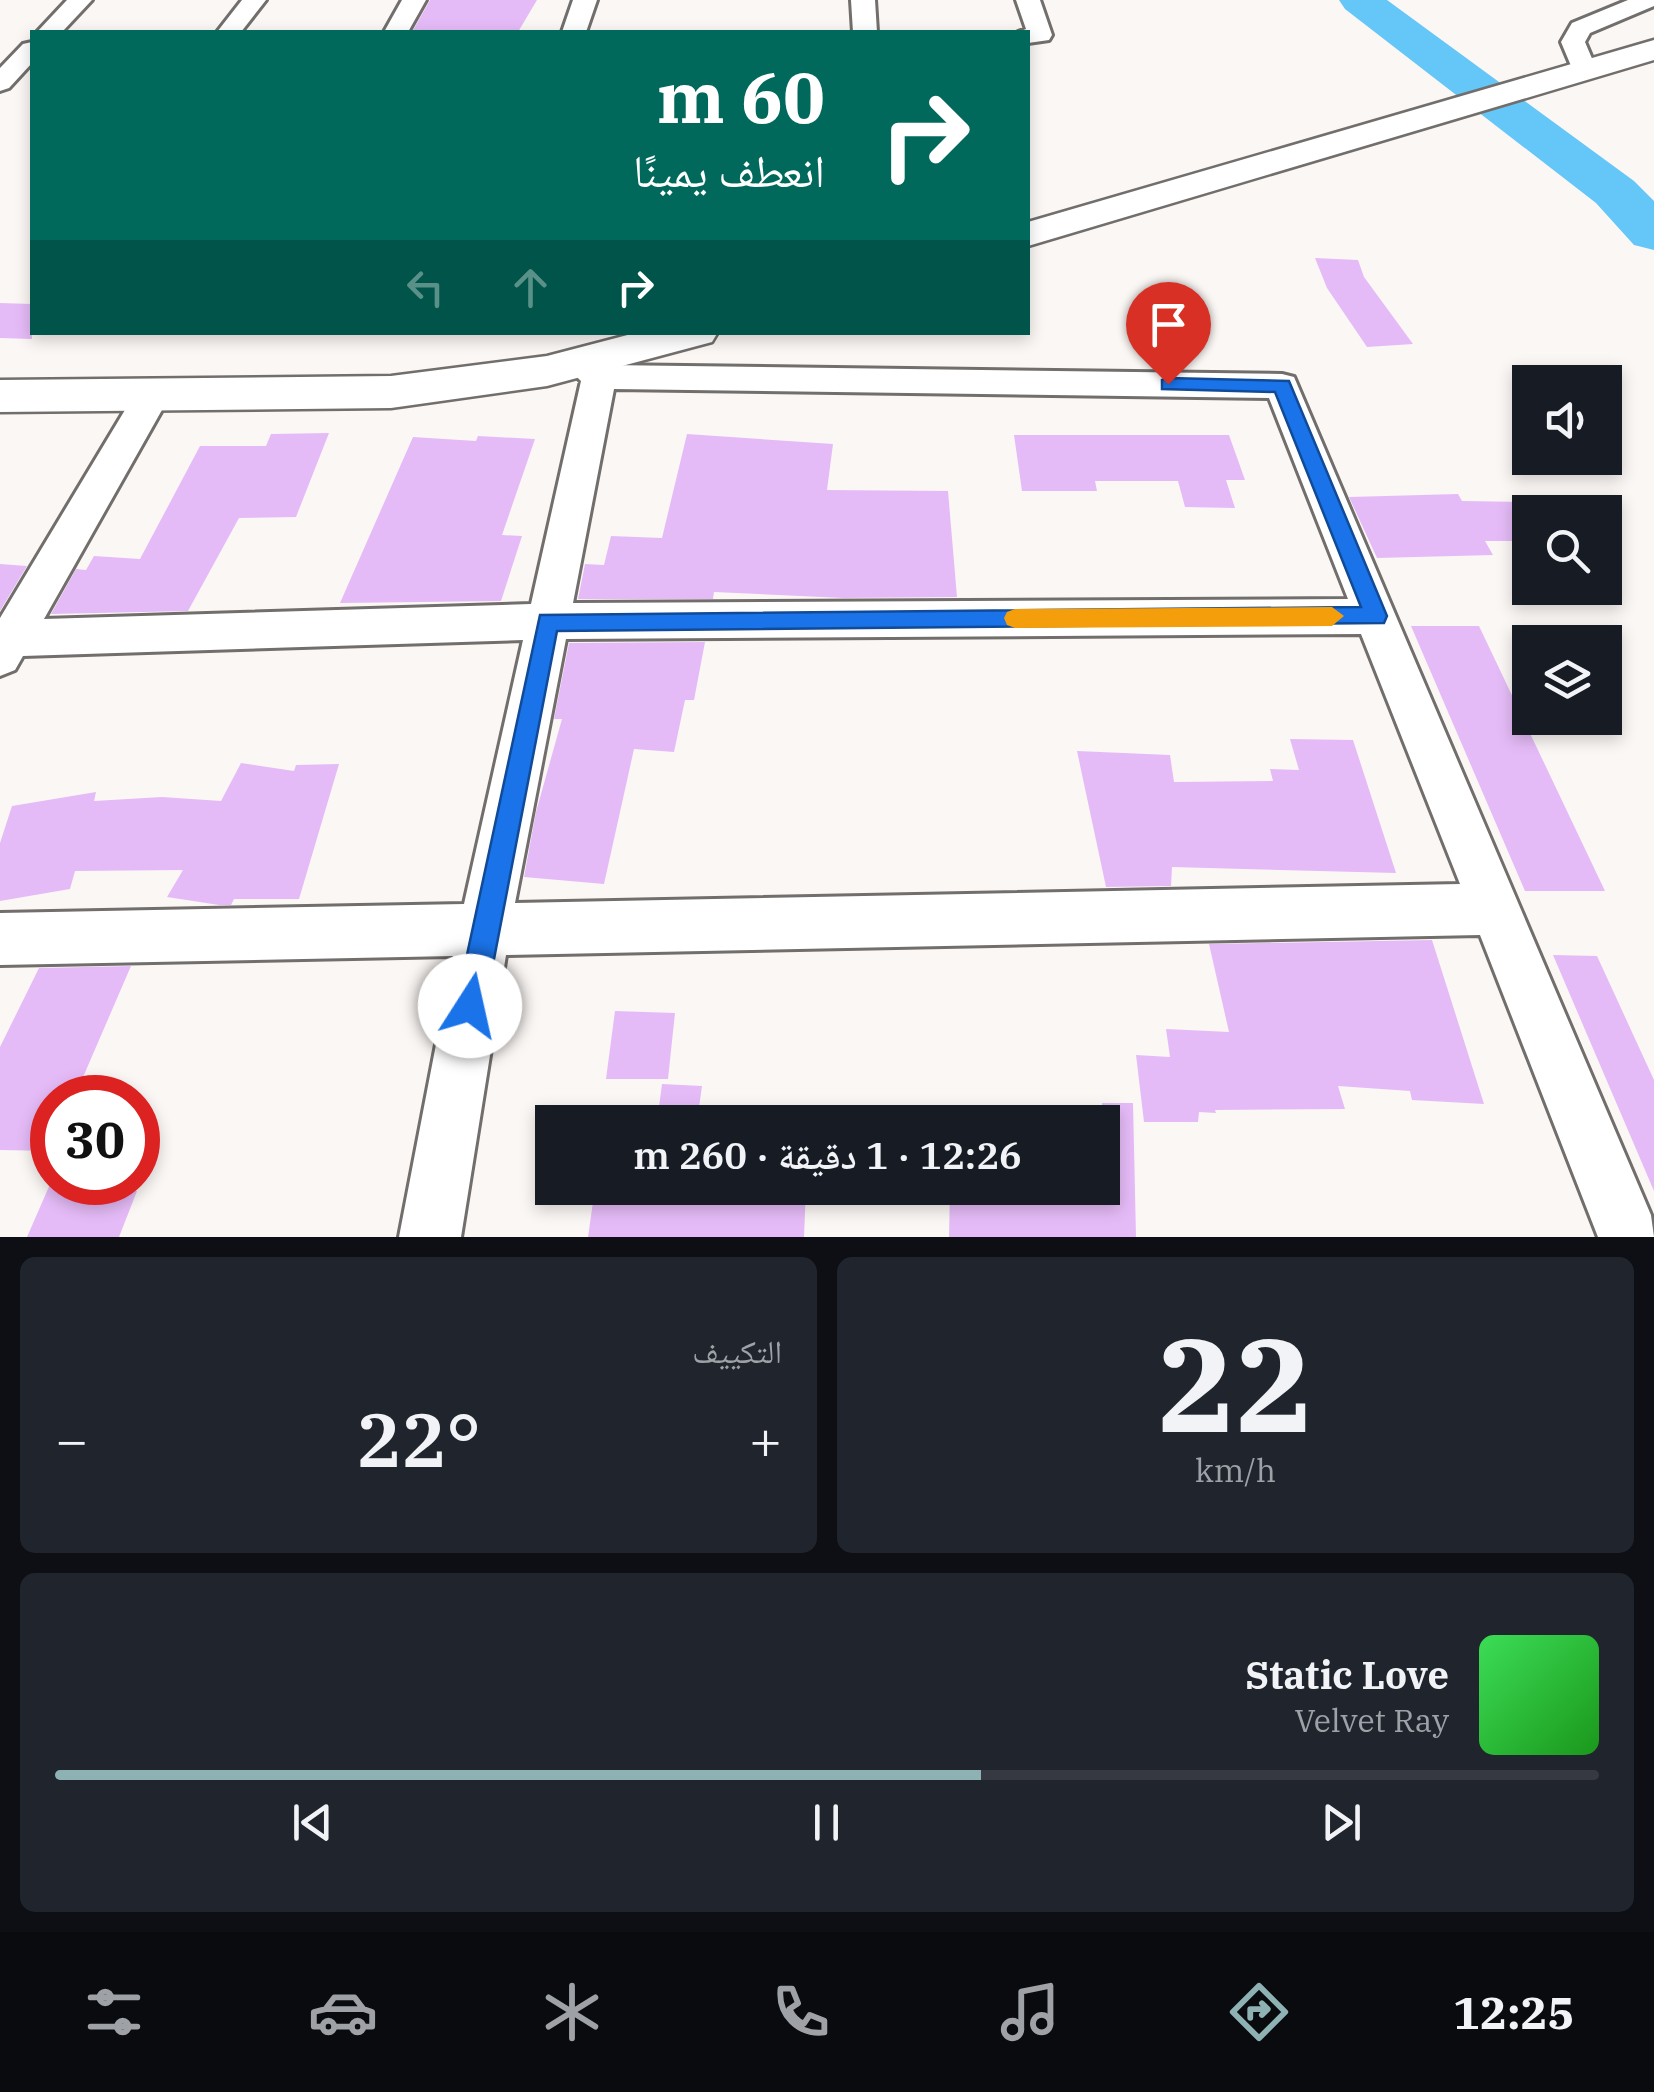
<!DOCTYPE html>
<html lang="ar">
<head>
<meta charset="utf-8">
<style>
	:root { --surface:#171b24; --page:#20242c; --text:#f1f3f6; --muted:#9ea1a6; --line:#363941; --accent:#8eb2b3 }
	body { margin:0; font-family:"IBM Plex Serif","Noto Naskh Arabic",serif; background:var(--page); color:var(--text); direction:rtl; height:100vh; display:flex; flex-direction:column; font-size:38px; white-space:nowrap }
	* { box-sizing:border-box; margin:0 }
	p { font-size:32px; color:var(--muted) }
	.icon { flex:none; width:55px; height:55px; fill:none; stroke:currentColor; stroke-width:2; stroke-linecap:round; stroke-linejoin:round }
	.map { position:relative; height:1237px; overflow:hidden; direction:ltr }
	.side { display:flex; flex-direction:column; gap:20px; padding:20px; background:#0d0f14; flex:1 }
	.side>* { flex:none }
	.guide { position:absolute; left:30px; top:30px; width:1000px; height:305px; border-radius:0px; box-shadow:0 5px 15px #0003; direction:rtl; background:#00695c; color:#fff; overflow:hidden }
	.controls { position:absolute; left:1512px; top:365px; display:grid; gap:20px }
	.controls a { display:grid; place-items:center; width:110px; height:110px; border-radius:0px; background:var(--surface); box-shadow:0 5px 15px #0003; font-size:50px }
	.speed { position:absolute; left:30px; top:1075px; display:flex; gap:20px; font-size:50px; font-weight:700; text-align:center }
	.speed>* { display:grid; place-content:center; width:130px; height:130px; border-radius:50%; background:var(--surface); box-shadow:0 5px 15px #0003; line-height:1 }
	.speed .limit { border:15px solid #d22; background:#fff; color:#111 }
	.pin { position:absolute; display:grid; place-items:center; width:85px; height:85px; color:#fff; margin:-102px -42px; border-radius:50% 50% 50% 0; rotate:-45deg; box-shadow:0 0 10px #0007 }
	.pin .icon { rotate:45deg }
	.me { position:absolute; width:110px; margin:-55px; rotate:10deg; stroke-linejoin:round; filter:drop-shadow(0 0 8px #0008) }
	.turn { display:flex; align-items:center; gap:35px; height:210px; padding:0 40px; font-size:45px }
	.turn .icon { width:130px; height:130px; stroke-width:2.5 }
	.turn b { display:block; font-size:70px; line-height:85px }
	.lanes { display:flex; align-items:center; height:95px; padding:0 40px; background:#0003; justify-content:center; gap:50px; direction:ltr }
	.lanes .off { opacity:.35 }
	.big { font-size:75px; font-weight:600; line-height:1.1 }
	.side .widget { flex:1; display:flex; flex-direction:column; justify-content:center; gap:15px; min-width:0; padding:0 35px; border-radius:15px; background:var(--page) }
	.side .dial { align-items:center; gap:0 }
	.dial b { font-size:130px; line-height:1 }
	.song { display:flex; align-items:center; gap:30px }
	.cover { width:120px; height:120px; border-radius:15px; background:linear-gradient(135deg,hsl(130 70% 55%),hsl(120 70% 35%)) }
	.played { height:10px; border-radius:5px; background:linear-gradient(90deg,var(--accent) 60%,var(--line) 60%) }
	.keys { display:flex; justify-content:space-around; direction:ltr }
	.heat { display:flex; justify-content:space-between; align-items:center; font-size:55px; direction:ltr }
	.side .tiles { flex:1; display:grid; gap:20px; grid-template-columns:1fr 1fr }
	.widget:last-child { grid-column:span 2 }
	.trip { position:absolute; left:535px; top:1105px; width:585px; height:100px; border-radius:0px; background:var(--surface); box-shadow:0 5px 15px #0003; font-weight:600; line-height:100px; text-align:center; direction:rtl }
	.tabs { display:flex; height:160px; justify-content:space-around; align-items:center; background:#090b0e; color:var(--muted) }
	.tabs .icon { width:70px; height:70px }
	.tabs .on { color:var(--accent) }
	.tabs b { font-size:45px; color:var(--text) }
	.map>svg:first-child { display:block }
</style>
</head>
<body>
<div class="map">
<svg width="1654" height="1237" viewBox="0 0 1654 1237">
	<rect width="100%" height="100%" fill="#fbf7f5"/>
	<g fill="none" stroke-linecap="round" stroke-linejoin="round">
		<path fill="#65c6f8" fill-rule="evenodd" d="M1339 0H1387L1634 181 1654 201V250L1634 245 1596 203 1345 9Z"/>
	</g>
	<path fill="#e5bbf7" d="M430 0H537L518 32H412Z
		M1315 258 1358 260 1364 277 1413 344 1367 347 1327 288Z
		M0 303 32 304V339L0 338Z
		M329 433 296 517 239 518 188 611 51 614 76 569 86 570 94 556 140 559 200 446H266L271 434Z
		M687 434 833 444 827 490 948 491 957 597 843 598 714 592 713 599H578L585 564 604 565 611 536 662 538Z
		M1014 435H1229L1245 480H1226L1235 508 1185 507 1178 481H1095L1097 491H1022Z
		M478 436 535 439 502 535 522 536 501 601 340 603 413 437 476 441Z
		M1458 494 1462 501 1530 502V541H1485L1493 555 1377 558 1349 497Z
		M0 564 27 566 0 611Z
		M1411 626H1479L1605 891H1525Z
		M705 642 694 700H685L674 752 634 749 604 884 524 877 536 812 562 719H554L569 643Z
		M1290 739 1353 740 1396 873 1172 867 1171 886 1106 887 1077 751 1170 755 1174 782 1273 781 1270 769 1299 770Z
		M241 763 294 771 296 765 339 764 299 899H234L231 905H219L167 897 183 870 75 871 70 889 0 901V843L12 806 96 792 94 801 162 797 221 801Z
		M1432 940 1484 1104 1412 1100 1410 1091 1338 1086 1345 1109 1215 1110 1216 1113 1199 1112 1198 1122H1144L1136 1055 1170 1057 1166 1029 1229 1032 1209 944Z
		M1553 955 1597 956 1654 1080V1191Z
		M131 966 74 1098H52V1151L0 1150V1047L39 968Z
		M615 1011 675 1013 668 1079H606Z
		M662 1084 702 1086 697 1122H657Z
		M1102 1103H1133L1136 1237H949L950 1188H1102Z
		M51 1182H104L101 1190 137 1191 119 1237H27Z
		M595 1188H806L804 1237H588Z"/>
	<g fill="none" stroke-linecap="round" stroke-linejoin="round">
		<defs>
			<path id="street" d="M67 0H92L62 32H37Z
				M242 0H266L241 32H217Z
				M402 0H426L408 32H384Z
				M573 0H597L586 32H562Z
				M851 0H875L877 32H853Z
				M1016 0H1040L1052 35 1049 40 1028 43V32H1018L1026 29Z
				M1628 0H1654V6L1590 33 1585 42 1596 68 1592 73H1574L1561 42 1572 23Z
				M32 42V63L9 88 0 91V68L23 44Z
				M579 351 606 365 1282 374 1294 377 1651 1215 1654 1237H1598L1480 935 506 955 461 1237H399L453 956 0 965V913L464 904 523 640 23 656 15 670 0 676V618L140 385 153 382 166 385 171 394 44 619 531 604 581 381 562 363 567 355ZM614 389 1269 398 1348 599 573 603ZM1361 634 1460 884 515 903 566 639Z"/>
			<path id="secondary" d="M1654 40V60L1028 246V222Z
				M639 332H718L712 342 547 386 391 408 0 412V380L391 376 547 356Z"/>
		</defs>
		<use href="#street" stroke="#716e6c" stroke-width="6"/>
		<use href="#secondary" stroke="#716e6c" stroke-width="5"/>
		<use href="#street" fill="#fff" fill-rule="evenodd"/>
		<use href="#secondary" fill="#fff" fill-rule="evenodd"/>
	</g>
	<path fill="#1a73e8" stroke="#114b97" stroke-width="2.5" d="M1168 378 1289 381 1387 616 1384 623 557 631 485 1006 481 1017 470 1021 460 1017 456 1006 540 615 1361 607 1275 392 1162 389V380Z"/>
	<path fill="#f59e0b" d="M1332 607 1344 616 1332 626 1015 628 1007 625 1004 618 1007 612 1015 609Z"/>
</svg>
<div class="controls">
<a><svg class="icon" aria-label="sound" viewBox="0 0 24 24"><path d="M4 9h4l5-4v14l-5-4H4zM17 9q2 3 0 6"/></svg></a>
<a><svg class="icon" aria-label="search" viewBox="0 0 24 24"><circle cx="10" cy="10" r="6"/><path d="M15 15l6 6"/></svg></a>
<a><svg class="icon" aria-label="layers" viewBox="0 0 24 24"><path d="M12 4l9 5-9 5-9-5zM3 14l9 5 9-5"/></svg></a>
</div>
<div class="speed"><div class="limit">30</div></div>
<div class="pin" style="left:1168px;top:384px;background:#d93025"><svg class="icon" aria-label="arrive" viewBox="0 0 24 24"><path d="M6 21V4h12l-3 4 3 4H6"/></svg></div>
<svg class="me" style="left:470px;top:1006px" viewBox="-20 -20 40 40"><circle r="19" fill="#fff"/><path d="M0-13L10 11 0 6-10 11z" fill="#1a73e8"/></svg>
<div class="trip">12:26 · 1 دقيقة · 260 m</div>
<div class="guide">
<div class="turn"><svg class="icon" aria-label="right" viewBox="0 0 24 24"><path d="M7 20v-9h11M14 6l5 5-5 5"/></svg><div><b>60 m</b>انعطف يمينًا</div></div>
<div class="lanes"><svg class="icon off" aria-label="left" viewBox="0 0 24 24"><path d="M17 20v-9H6M10 6l-5 5 5 5"/></svg><svg class="icon off" aria-label="ahead" viewBox="0 0 24 24"><path d="M12 20V5M6 11l6-6 6 6"/></svg><svg class="icon" aria-label="right" viewBox="0 0 24 24"><path d="M7 20v-9h11M14 6l5 5-5 5"/></svg></div>
</div>
</div>
<section class="side">
<div class="tiles">
<div class="widget dial"><b>22</b><p>km/h</p></div>
<div class="widget"><p>التكييف</p>
<div class="heat"><a>−</a><b class="big">22°</b><a>+</a></div>
</div>
<div class="widget">
<div class="song"><i class="cover"></i><div><b>Static Love</b><p>Velvet Ray</p></div></div>
<div class="played"></div>
<div class="keys"><svg class="icon" aria-label="previous" viewBox="0 0 24 24"><path d="M18 5L8 12l10 7zM5 5v14"/></svg><svg class="icon" aria-label="pause" viewBox="0 0 24 24"><path d="M8 5v14M16 5v14"/></svg><svg class="icon" aria-label="next" viewBox="0 0 24 24"><path d="M6 5l10 7-10 7zM19 5v14"/></svg></div>
</div>
</div>
</section>
<nav class="tabs">
<b>12:25</b>
<svg class="icon on" aria-label="directions" viewBox="0 0 24 24"><path d="M12 3l9 9-9 9-9-9zM9 14v-3h6M13 9l2 2-2 2"/></svg>
<svg class="icon" aria-label="music" viewBox="0 0 24 24"><path d="M9 18V5l10-2v13"/><circle cx="6" cy="18" r="3"/><circle cx="16" cy="16" r="3"/></svg>
<svg class="icon" aria-label="phone" viewBox="0 0 24 24"><path d="M5 4h4l2 5-3 2q2 4 5 5l2-3 5 2v4C11 20 4 13 5 4z"/></svg>
<svg class="icon" aria-label="climate" viewBox="0 0 24 24"><path d="M12 3v18M4 7l16 10M4 17L20 7"/></svg>
<svg class="icon" aria-label="car" viewBox="0 0 24 24"><path d="M5 17H2v-5l4-1 3-4h7l3 4 3 1v5h-3M9 17h6M6 11h13"/><circle cx="7" cy="17" r="2"/><circle cx="17" cy="17" r="2"/></svg>
<svg class="icon" aria-label="filters" viewBox="0 0 24 24"><path d="M4 7h16M4 17h16"/><circle cx="9" cy="7" r="2"/><circle cx="15" cy="17" r="2"/></svg>
</nav>
</body>
</html>
